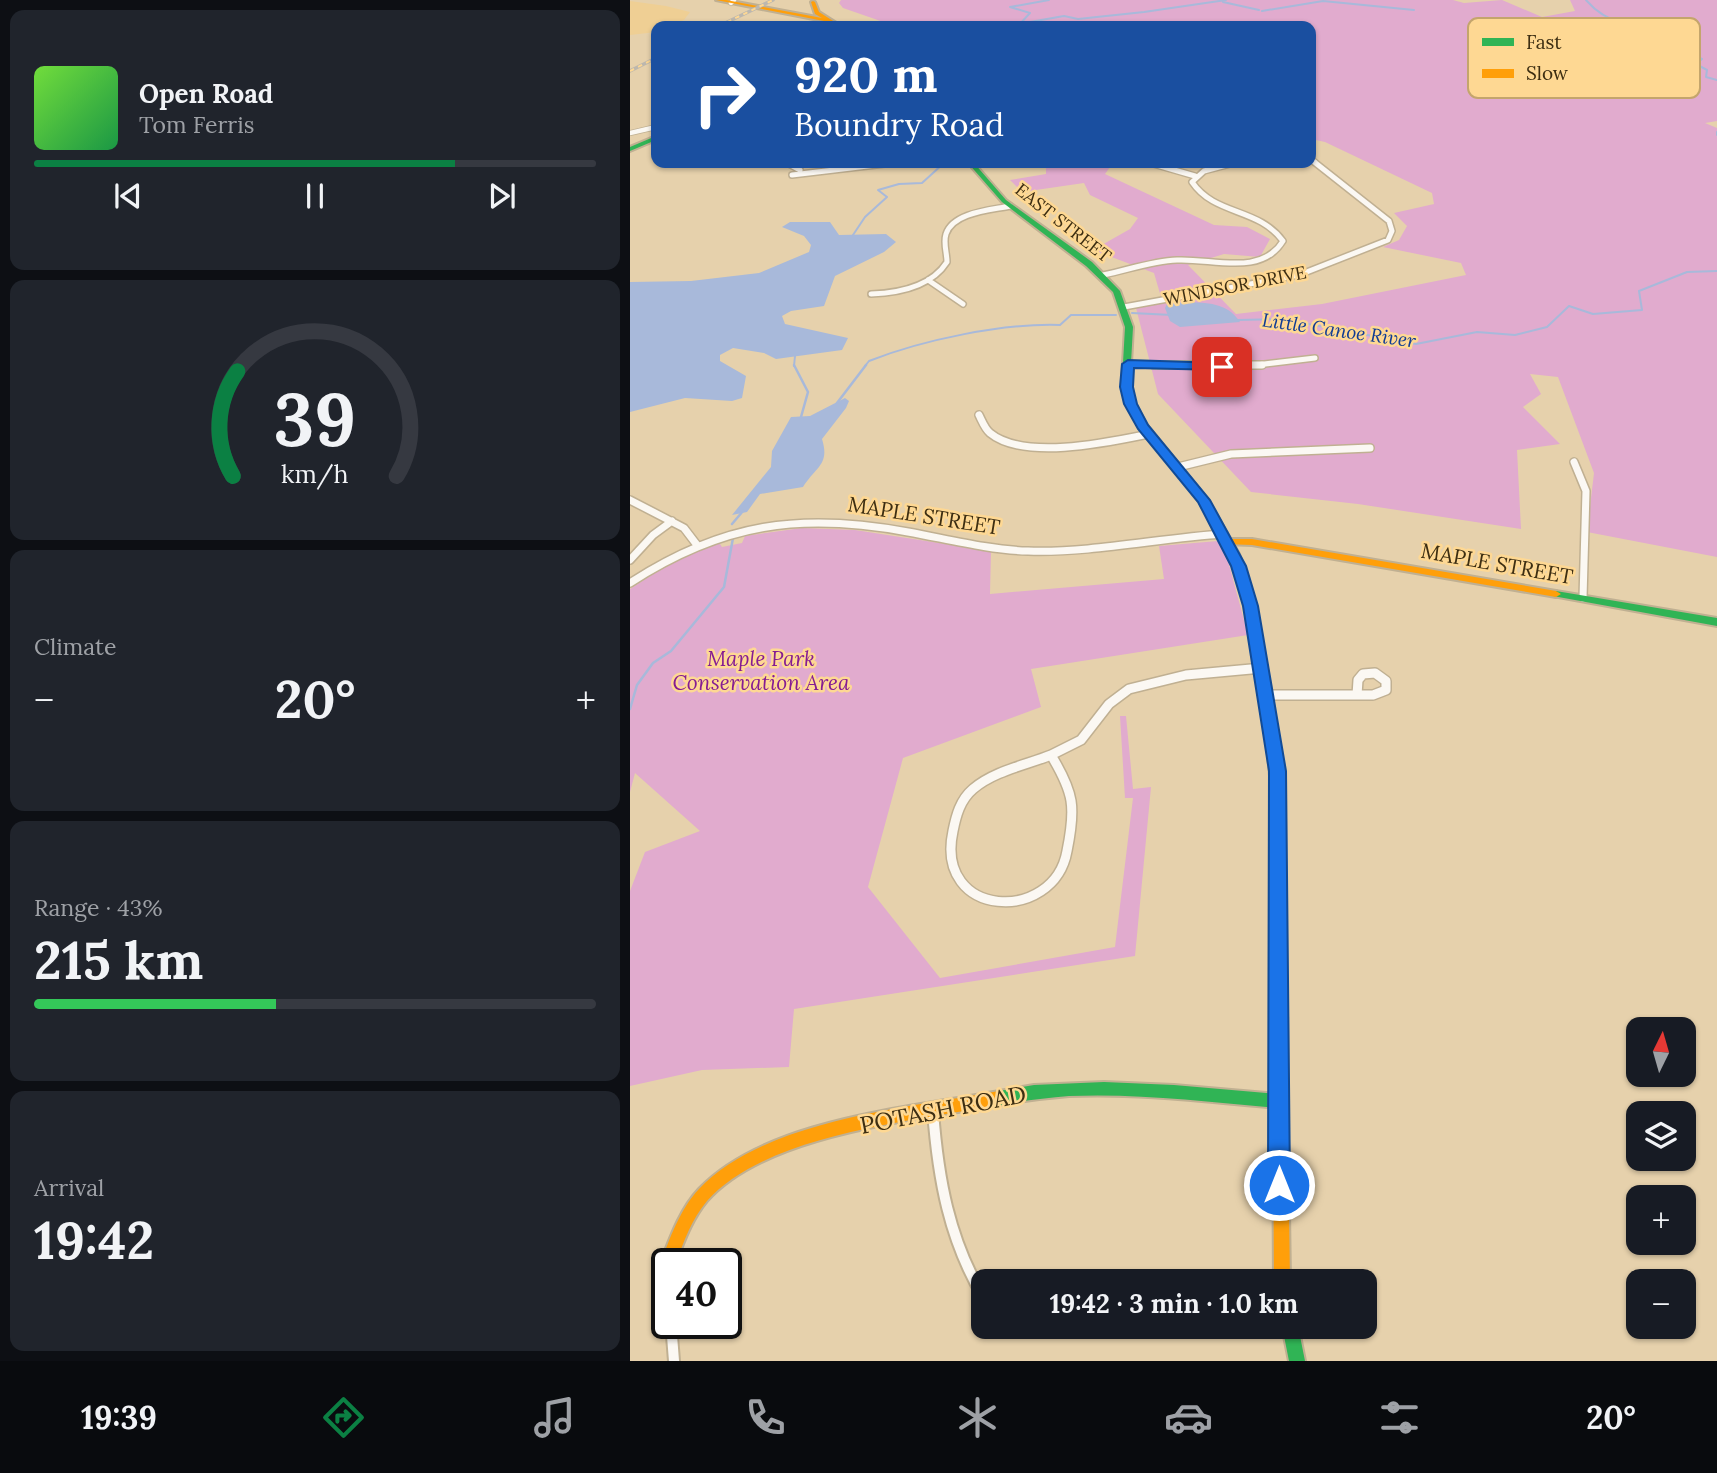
<!DOCTYPE html>
<html lang="en">
<head>
<meta charset="utf-8">
<style>
	:root { --surface:#171b24; --page:#20242c; --text:#f1f3f6; --muted:#9ea1a6; --line:#363941; --accent:#0b8043 }
	body { margin:0; font-family:Lora,serif; background:var(--page); color:var(--text); height:100vh; display:flex; flex-direction:column; font-size:26px; white-space:nowrap }
	* { box-sizing:border-box; margin:0 }
	p { font-size:23px; color:var(--muted) }
	.icon { flex:none; width:38px; height:38px; fill:none; stroke:currentColor; stroke-width:2; stroke-linecap:round; stroke-linejoin:round }
	.map { position:relative; flex:1; overflow:hidden }
	.drawer { display:flex; flex-direction:column; gap:10px; padding:10px; background:#0d0f14; width:630px }
	.drawer>* { flex:none }
	.guide { position:absolute; left:21px; top:21px; width:665px; height:147px; border-radius:14px; box-shadow:0 2px 5px #0004; background:#1a4fa0; color:#fff; overflow:hidden }
	.needle { width:46px; rotate:5deg }
	.buttons { position:absolute; left:996px; top:1017px; display:grid; gap:14px }
	.buttons a { display:grid; place-items:center; width:70px; height:70px; border-radius:14px; background:var(--surface); box-shadow:0 2px 5px #0004; font-size:35px }
	.speed { position:absolute; left:21px; top:1248px; display:flex; gap:14px; font-size:35px; font-weight:700; text-align:center }
	.speed>* { display:grid; place-content:center; width:91px; height:91px; border-radius:50%; background:var(--surface); box-shadow:0 2px 5px #0004; line-height:1 }
	.speed .limit { border:4px solid #111; border-radius:10px; background:#fff; color:#111 }
	.pin { position:absolute; display:grid; place-items:center; width:60px; height:60px; color:#fff; margin:-30px; border-radius:14px; box-shadow:0 4px 10px #0006 }
	.me { position:absolute; width:77px; margin:-38px; rotate:0deg; stroke-linejoin:round; filter:drop-shadow(0 0 5px #0008) }
	.turn { display:flex; align-items:center; gap:24px; height:147px; padding:0 28px; font-size:32px }
	.turn .icon { width:91px; height:91px; stroke-width:2.5 }
	.turn b { display:block; font-size:49px; line-height:60px }
	.big { font-size:52px; font-weight:700; line-height:1.1 }
	.drawer .widget { flex:1; display:flex; flex-direction:column; justify-content:center; gap:10px; min-width:0; padding:0 24px; border-radius:14px; background:var(--page) }
	.drawer .dial { align-items:center; gap:0 }
	.dial svg { height:182px; overflow:visible; fill:none; stroke:var(--line); stroke-width:7; stroke-linecap:round; text-anchor:middle }
	.dial text { fill:var(--text); stroke:none }
	.song { display:flex; align-items:center; gap:21px }
	.cover { width:84px; height:84px; border-radius:10px; background:linear-gradient(135deg,hsl(100 70% 55%),hsl(140 70% 35%)) }
	.played { height:7px; border-radius:4px; background:linear-gradient(90deg,var(--accent) 75%,var(--line) 75%) }
	.keys { display:flex; justify-content:space-around; direction:ltr }
	.heat { display:flex; justify-content:space-between; align-items:center; font-size:38px; direction:ltr }
	.charge { height:10px; border-radius:5px; background:linear-gradient(90deg,#34c759 43%,var(--line) 0) }
	.trip { position:absolute; left:341px; top:1269px; width:406px; height:70px; border-radius:14px; background:var(--surface); box-shadow:0 2px 5px #0004; font-weight:700; line-height:70px; text-align:center }
	.tabs { display:flex; height:112px; justify-content:space-around; align-items:center; background:#090b0e; color:var(--muted) }
	.tabs .icon { width:49px; height:49px }
	.tabs .active { color:var(--accent) }
	.tabs b { font-size:32px; color:var(--text) }
	main { display:flex; flex:1; min-height:0 }
	.map>svg:first-child { display:block }
</style>
</head>
<body>
<main>
<section class="drawer">
<div class="widget">
<div class="song"><i class="cover"></i><div><b>Open Road</b><p>Tom Ferris</p></div></div>
<div class="played"></div>
<div class="keys"><svg class="icon" aria-label="previous" viewBox="0 0 24 24"><path d="M18 5L8 12l10 7zM5 5v14"/></svg><svg class="icon" aria-label="pause" viewBox="0 0 24 24"><path d="M8 5v14M16 5v14"/></svg><svg class="icon" aria-label="next" viewBox="0 0 24 24"><path d="M6 5l10 7-10 7zM19 5v14"/></svg></div>
</div>
<div class="widget dial"><svg viewBox="0 0 100 80">
<path d="M14 69A42 42 0 1 1 86 69"/>
<path d="M14 69A42 42 0 0 1 16 23" stroke="#0b8043"/>
<text x="50" y="56" font-size="32" font-weight="700">39</text>
<text x="50" y="72" font-size="11">km/h</text>
</svg></div>
<div class="widget"><p>Climate</p>
<div class="heat"><a>−</a><b class="big">20°</b><a>+</a></div>
</div>
<div class="widget"><p>Range · 43%</p><b class="big">215 km</b><div class="charge"></div></div>
<div class="widget"><p>Arrival</p><b class="big">19:42</b></div>
</section>
<div class="map">
<svg width="1087" height="1361" viewBox="0 0 1087 1361">
	<rect width="100%" height="100%" fill="#e6d1ac"/>
	<path fill="#efcf94" d="M0 1 36 6 60 12 54 20 40 26H26V32L0 35Z"/>
	<path fill="#e1abce" d="M211 0H823L834 3 872 0 912 17 945 11 940 0H1087V121L1075 123 1087 128V557L957 532 964 473 928 377 900 374 911 394 893 407 930 444 887 450 891 529 728 504 621 492 528 394 505 304 531 297 524 273 463 250 500 229 508 218 460 195 454 183 392 192 380 180 416 174V164L412 163H483L475 174 584 225 617 227 640 239 630 257 594 254 558 265 606 314 692 304 836 275 831 263 753 247 769 240 777 226 764 213 804 204 802 193 695 142 681 139V26H265L213 8 209 3Z
		M172 528 225 530 361 551 360 594 534 579 529 546 588 541 597 557 618 635 401 669 411 707 273 758 238 887 310 978 485 947 503 798H495L490 716H496L503 789 521 787 505 956 164 1009 159 1067 72 1070 0 1086V891L15 852 70 831 5 773 0 792V589L37 565 88 541 92 547 112 543 115 536Z"/>
	<path fill="#a8b9da" d="M160 222H200L209 235 256 234 266 242 254 252 205 276 194 306 161 311 152 316 155 324 218 338 212 350 146 359 134 353 103 348 90 355V361L116 376 112 398 102 401 55 398 0 412V282L61 281 129 273 179 252 181 245 174 236 152 227Z
		M555 302C577 303 597 302 610 322L550 327 540 321 535 308 537 304Z
		M215 398 219 401 216 408 192 439C200 465 186 466 173 487L130 494 117 512 102 515 141 467 142 451 161 417 180 416Z"/>
	<g fill="none" stroke-linecap="round" stroke-linejoin="round">
		<path stroke="#a8b9da" stroke-width="2" d="M956 0C980 28 1012 28 1046 31L1053 50 1072 59 1066 64 1077 70 1076 77 1087 80
			M593 2 629 10
			M632 11 693 1 784 10
			M394 23 434 16 448 19 514 12 596 0
			M388 26 400 13 380 7 419 0
			M1087 132V135
			M223 235 235 217 257 197 248 190 269 184 292 183 314 163
			M502 313 542 315
			M608 320 651 319 786 344 847 332 885 335 917 327 939 306 963 314 1012 310 1009 291 1057 272 1087 271
			M164 366 165 356
			M235 366 239 361C292 340 373 323 430 325L441 315H486"/>
		<path stroke="#a8b9da" stroke-width="2.5" d="M164 365 178 392 171 417
			M207 403 236 365
			M102 524 113 511
			M0 709 7 685 23 663 41 651 94 587 103 538"/>
		<defs>
			<path id="street-far4" d="M101 3 104 0
				M0 133 26 127
				M681 159 685 162"/>
			<path id="street-far3" d="M157 163 170 170
				M520 163 565 176
				M162 175 263 163
				M473 275C498 270 522 261 547 260 582 258 631 277 653 241 628 207 585 216 562 182L574 171 604 163
				M298 280 333 304
				M241 294C269 293 301 287 317 262 317 253 313 243 316 234 323 212 362 210 380 206
				M494 307 669 275 758 240 762 231 759 221 683 161
				M498 364 590 366
				M618 366 685 358"/>
			<path id="street-far2" d="M523 365H632
				M349 415C352 421 355 429 360 433 394 461 480 442 519 434
				M944 462 956 491 953 598
				M548 467 601 454 740 448
				M0 500 54 528 67 545
				M0 560 23 535 42 521
				M0 583C92 523 171 512 278 532 317 539 359 550 398 551 464 553 529 538 594 534"/>
			<path id="street-far1" d="M745 673 756 681V690L743 695H727L728 680 733 674Z
				M637 695H727
				M421 755C444 793 446 807 437 851 424 924 304 919 323 831 326 816 330 800 343 789 364 771 396 765 421 755Z
				M421 755 451 740 479 704 499 689 556 675 632 668"/>
			<path id="street" d="M303 1111C308 1178 319 1240 354 1298
				M41 1323 44 1361"/>
			<path id="fast" d="M26 136V140L0 151V147Z
				M338 163H344L376 200 462 262 490 291 503 327 500 381 505 404 517 425 578 500 609 554 622 592 642 695 653 786 651 789 647 791 643 789 641 786 632 695 612 592 599 554 569 501 510 428 497 404 492 381 495 327 483 292 456 266 372 202Z
				M926 591 1087 618V626L923 596 921 594 923 592Z
				M474 1082 544 1085 649 1094 654 1096 656 1101 654 1106 649 1108C579 1102 509 1093 439 1096 415 1098 392 1101 369 1105L364 1103 362 1098 364 1093 369 1091 404 1085Z
				M652 1326H668L675 1361H659Z"/>
			<path id="slow" d="M86 0H96L192 18 185 14 181 2 183 1 185 2 189 12 211 26H205L199 22Z
				M598 539H622L926 591 931 594 926 597 622 545 595 544 593 542Z
				M647 781 651 783 653 786 660 1281H644L641 786 643 783Z
				M369 1091 374 1093 376 1098 374 1103 369 1105C284 1121 136 1134 77 1201 62 1219 53 1242 46 1264H37V1271L33 1269 30 1264C40 1238 50 1209 69 1189 136 1119 278 1108 369 1091Z"/>
		</defs>
		<use href="#street-far4" stroke="#c0b092" stroke-width="6"/>
		<use href="#street-far3" stroke="#c0b092" stroke-width="8"/>
		<use href="#street-far2" stroke="#c0b092" stroke-width="10"/>
		<use href="#street-far1" stroke="#c0b092" stroke-width="12"/>
		<use href="#street" stroke="#c0b092" stroke-width="14"/>
		<use href="#fast" stroke="#c0b092" stroke-width="4"/>
		<use href="#slow" stroke="#c0b092" stroke-width="4"/>
		<use href="#street-far4" stroke="#fbf8f3" stroke-width="4.5"/>
		<use href="#street-far3" stroke="#fbf8f3" stroke-width="5"/>
		<use href="#street-far2" stroke="#fbf8f3" stroke-width="7"/>
		<use href="#street-far1" stroke="#fbf8f3" stroke-width="9"/>
		<use href="#street" stroke="#fbf8f3" stroke-width="10"/>
		<use href="#fast" fill="#30b455" fill-rule="evenodd"/>
		<use href="#slow" fill="#ff9f0a" fill-rule="evenodd"/>
		<defs>
			<path id="rail" d="M89 26 143 0
				M0 71 26 58"/>
		</defs>
		<use href="#rail" stroke="#bcb7ae" stroke-width="3.5"/>
		<use href="#rail" stroke="#fed893" stroke-width="2" stroke-dasharray="4.5" stroke-linecap="butt"/>
	</g>
	<path fill="#1a73e8" stroke="#114b97" stroke-width="2" d="M498 360 592 363 598 367 592 370 504 368 503 387 507 404 518 425 580 500 616 566 628 606 656 771 660 1185 657 1193 649 1197 641 1193 638 1185 639 771 613 606 601 566 568 502 508 429 494 404 490 387 492 364Z"/>
	<g text-anchor="middle" stroke-width="5" stroke-linejoin="round" paint-order="stroke">
		<g font-size="18" fill="#3d2e12" stroke="#fed893">
			<text transform="translate(433 223) rotate(38)" y="6">EAST STREET</text>
			<text transform="translate(605 286) rotate(-11)" y="6">WINDSOR DRIVE</text>
		</g>
		<g font-size="19" font-style="italic" fill="#0f3b94" stroke="#fed893">
			<text transform="translate(709 330) rotate(8)" y="7">Little Canoe River</text>
		</g>
		<g font-size="21" fill="#3d2e12" stroke="#fed893">
			<text transform="translate(294 516) rotate(9)" y="7">MAPLE STREET</text>
			<text transform="translate(867 564) rotate(10)" y="7">MAPLE STREET</text>
		</g>
		<g font-size="21" font-style="italic" fill="#851c93" stroke="#fed893">
			<text x="131" y="666">Maple Park<tspan x="131" dy="24">Conservation Area</tspan></text>
		</g>
		<g font-size="24" fill="#3d2e12" stroke="#fed893">
			<text transform="translate(313 1110) rotate(-11)" y="8">POTASH ROAD</text>
		</g>
	</g>
	<rect x="838" y="18" width="232" height="80" rx="10" fill="#fed893" stroke="#c4a56c" stroke-width="2"/>
	<rect x="852" y="38" width="32" height="8" fill="#30b455"/>
	<rect x="852" y="69" width="32" height="9" fill="#ff9f0a"/>
	<g font-size="19" fill="#3d2e12">
		<text x="896" y="49">Fast</text>
		<text x="896" y="80">Slow</text>
	</g>
</svg>
<div class="buttons">
<a><svg class="needle" viewBox="-14 -14 28 28"><path d="M0-13l5 13h-10z" fill="#e53935"/><path d="M0 13l5-13h-10z" fill="#9ea1a6"/></svg></a>
<a><svg class="icon" aria-label="layers" viewBox="0 0 24 24"><path d="M12 4l9 5-9 5-9-5zM3 14l9 5 9-5"/></svg></a>
<a>+</a>
<a>−</a>
</div>
<div class="speed"><div class="limit">40</div></div>
<div class="pin" style="left:592px;top:367px;background:#d93025"><svg class="icon" aria-label="arrive" viewBox="0 0 24 24"><path d="M6 21V4h12l-3 4 3 4H6"/></svg></div>
<svg class="me" style="left:649px;top:1185px" viewBox="-20 -20 40 40"><circle r="17" fill="#1a73e8" stroke="#fff" stroke-width="3"/><path d="M0-11L8 9 0 5-8 9z" fill="#fff"/></svg>
<div class="trip">19:42 · 3 min · 1.0 km</div>
<div class="guide">
<div class="turn"><svg class="icon" aria-label="right" viewBox="0 0 24 24"><path d="M7 20v-9h11M14 6l5 5-5 5"/></svg><div><b>920 m</b>Boundry Road</div></div>
</div>
</div>
</main>
<nav class="tabs">
<b>19:39</b>
<svg class="icon active" aria-label="directions" viewBox="0 0 24 24"><path d="M12 3l9 9-9 9-9-9zM9 14v-3h6M13 9l2 2-2 2"/></svg>
<svg class="icon" aria-label="music" viewBox="0 0 24 24"><path d="M9 18V5l10-2v13"/><circle cx="6" cy="18" r="3"/><circle cx="16" cy="16" r="3"/></svg>
<svg class="icon" aria-label="phone" viewBox="0 0 24 24"><path d="M5 4h4l2 5-3 2q2 4 5 5l2-3 5 2v4C11 20 4 13 5 4z"/></svg>
<svg class="icon" aria-label="climate" viewBox="0 0 24 24"><path d="M12 3v18M4 7l16 10M4 17L20 7"/></svg>
<svg class="icon" aria-label="car" viewBox="0 0 24 24"><path d="M5 17H2v-5l4-1 3-4h7l3 4 3 1v5h-3M9 17h6M6 11h13"/><circle cx="7" cy="17" r="2"/><circle cx="17" cy="17" r="2"/></svg>
<svg class="icon" aria-label="filters" viewBox="0 0 24 24"><path d="M4 7h16M4 17h16"/><circle cx="9" cy="7" r="2"/><circle cx="15" cy="17" r="2"/></svg>
<b>20°</b>
</nav>
</body>
</html>
